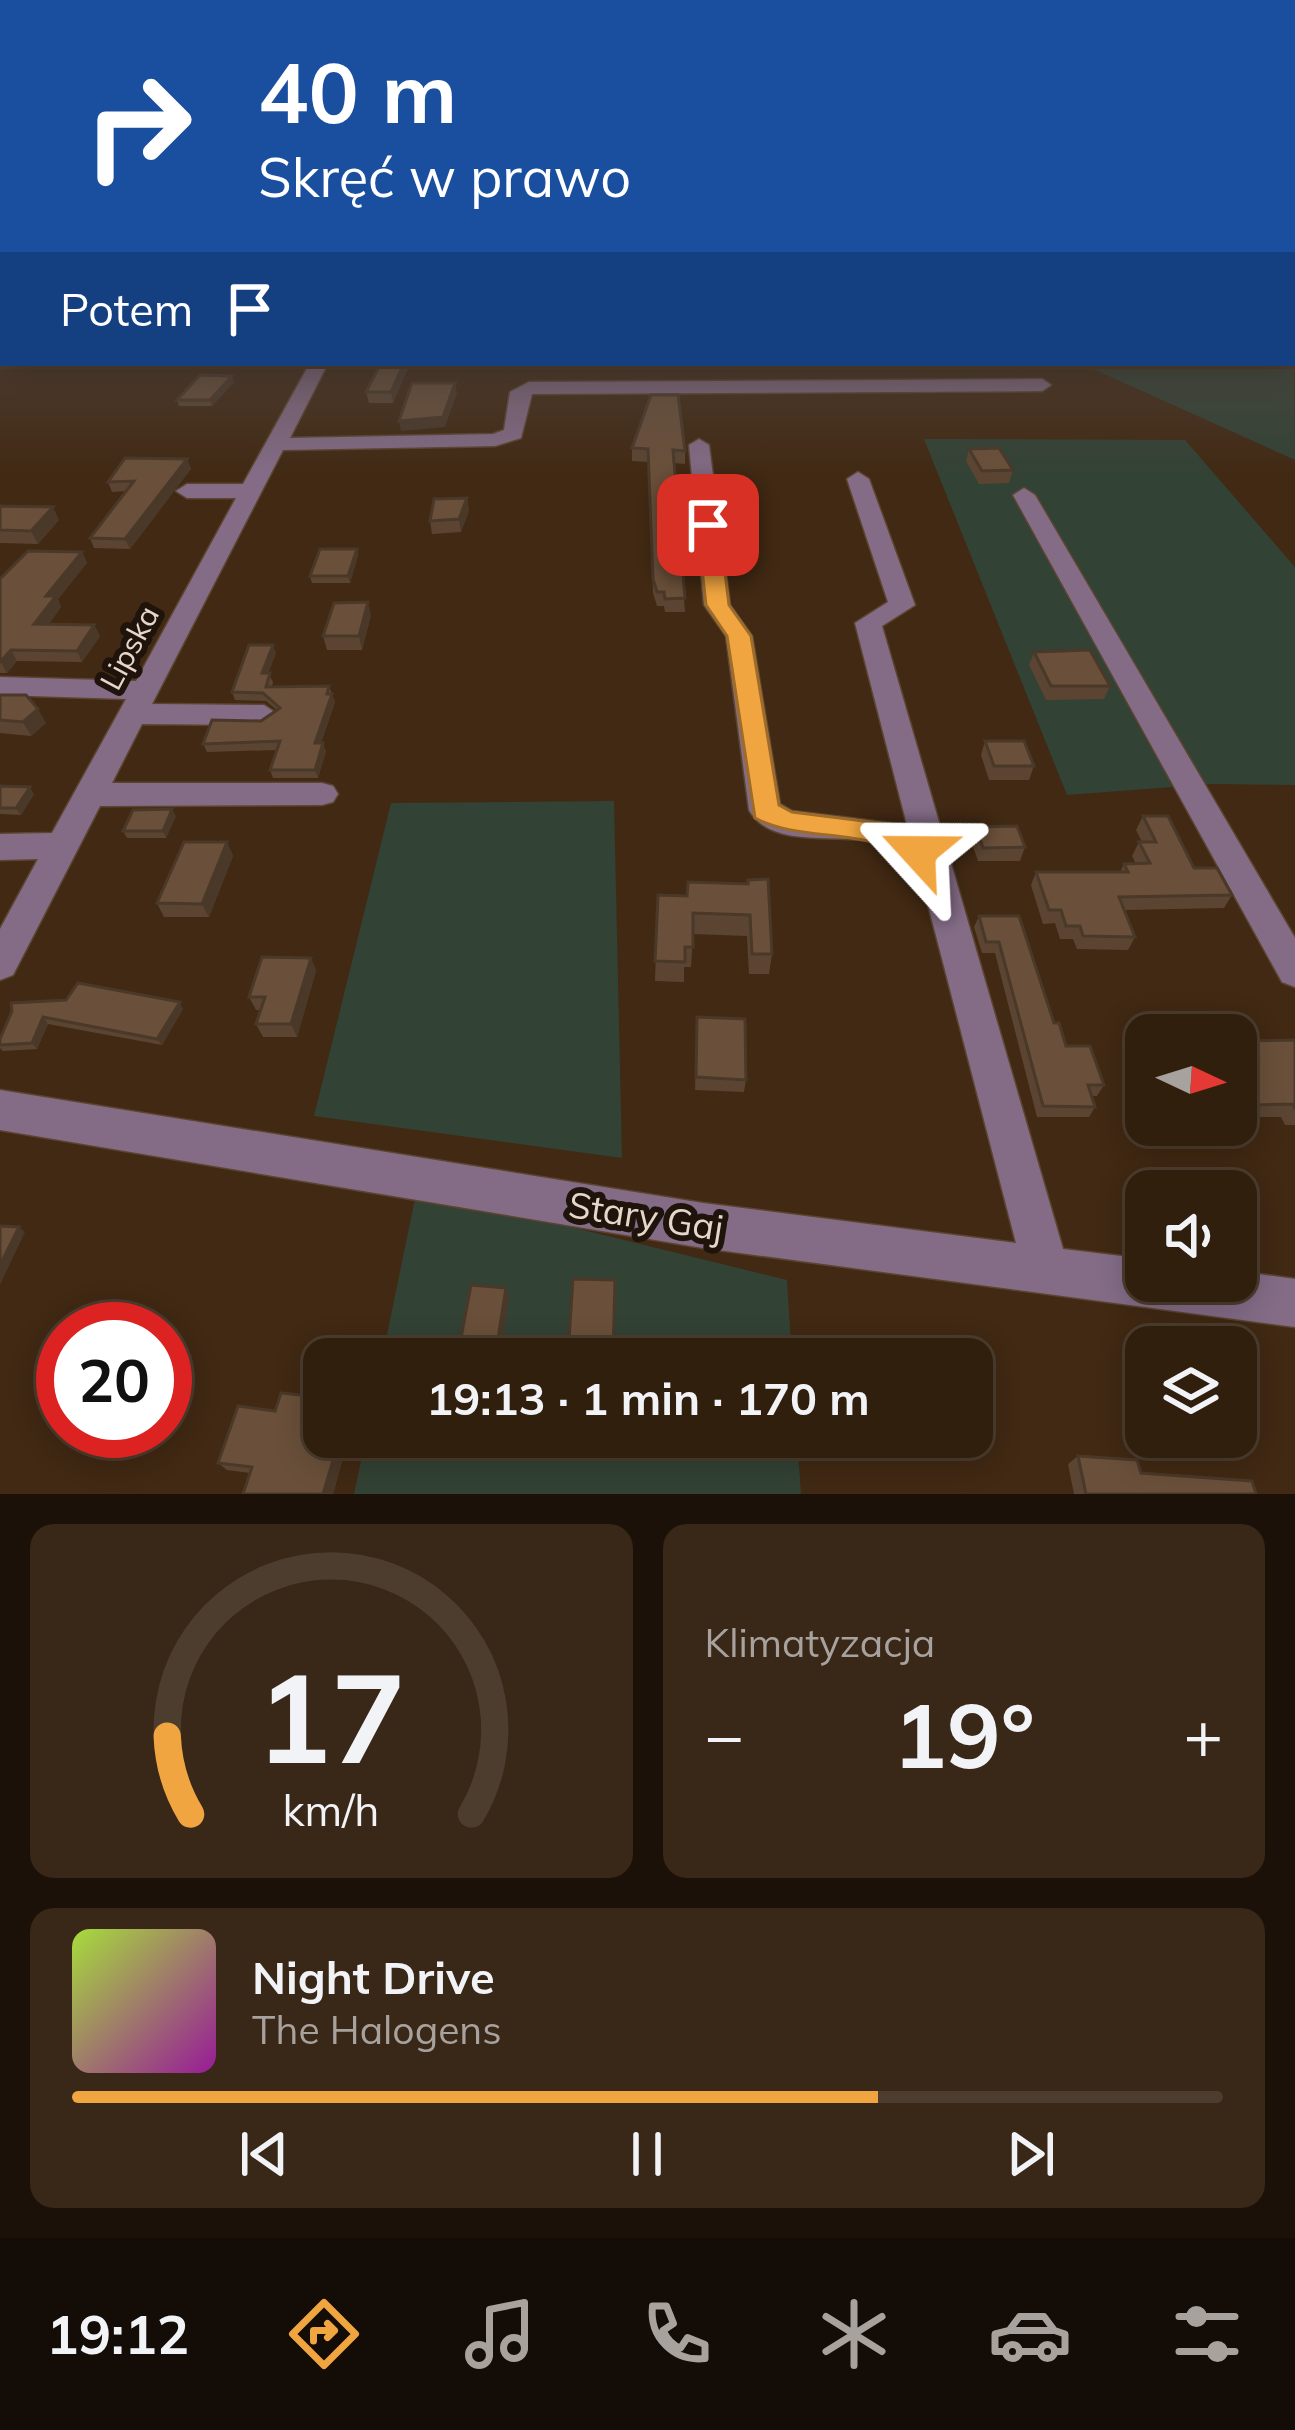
<!DOCTYPE html>
<html lang="pl">
<head>
<meta charset="utf-8">
<style>
	:root { --surface:#311f0e; --page:#392717; --text:#f1f3f6; --muted:#a8a29e; --line:#4c3d2e; --accent:#f1a540 }
	body { margin:0; font-family:Mulish,sans-serif; background:var(--page); color:var(--text); height:100vh; display:flex; flex-direction:column; font-size:45px; white-space:nowrap }
	* { box-sizing:border-box; margin:0 }
	p { font-size:39px; color:var(--muted) }
	.icon { flex:none; width:66px; height:66px; fill:none; stroke:currentColor; stroke-width:2; stroke-linecap:round; stroke-linejoin:round }
	.map { position:relative; height:1494px; overflow:hidden }
	.drawer { display:flex; flex-direction:column; gap:30px; padding:30px; background:#1b1108; flex:1 }
	.drawer>* { flex:none }
	.hud { position:absolute; left:0px; top:0px; width:1296px; height:366px; box-shadow:0 6px 30px #0003,0 0 0 3px var(--line); background:#1a4fa0; color:#fff; overflow:hidden }
	.needle { width:78px; rotate:94deg }
	.controls { position:absolute; left:1125px; top:1014px; display:grid; gap:24px }
	.controls a { display:grid; place-items:center; width:132px; height:132px; border-radius:24px; background:var(--surface); box-shadow:0 6px 30px #0003,0 0 0 3px var(--line); font-size:60px }
	.speed { position:absolute; left:36px; top:1302px; display:flex; gap:24px; font-size:60px; font-weight:700; text-align:center }
	.speed>* { display:grid; place-content:center; width:156px; height:156px; border-radius:50%; background:var(--surface); box-shadow:0 6px 30px #0003,0 0 0 3px var(--line); line-height:1 }
	.speed .limit { border:18px solid #d22; background:#fff; color:#111 }
	.pin { position:absolute; display:grid; place-items:center; width:102px; height:102px; color:#fff; margin:-51px; border-radius:24px; box-shadow:0 6px 18px #0006 }
	.me { position:absolute; width:132px; margin:-66px; rotate:294deg; stroke-linejoin:round; filter:drop-shadow(0 0 9px #0008) }
	.turn { display:flex; align-items:center; gap:42px; height:252px; padding:0 60px; font-size:54px }
	.turn .icon { width:156px; height:156px; stroke-width:2.5 }
	.turn b { display:block; font-size:84px; line-height:102px }
	.then { display:flex; align-items:center; height:114px; padding:0 60px; background:#0003; gap:24px; font-size:45px }
	.big { font-size:90px; font-weight:700; line-height:1.1 }
	.drawer .card { flex:1; display:flex; flex-direction:column; justify-content:center; gap:18px; min-width:0; padding:0 42px; border-radius:24px; background:var(--page) }
	.drawer .dial { align-items:center; gap:0 }
	.dial svg { height:312px; overflow:visible; fill:none; stroke:var(--line); stroke-width:7; stroke-linecap:round; text-anchor:middle }
	.dial text { fill:var(--text); stroke:none }
	.song { display:flex; align-items:center; gap:36px }
	.cover { width:144px; height:144px; border-radius:18px; background:linear-gradient(135deg,hsl(80 70% 55%),hsl(300 70% 35%)) }
	.played { height:12px; border-radius:6px; background:linear-gradient(90deg,var(--accent) 70%,var(--line) 70%) }
	.keys { display:flex; justify-content:space-around; direction:ltr }
	.heat { display:flex; justify-content:space-between; align-items:center; font-size:66px; direction:ltr }
	.drawer .tiles { flex:1; display:grid; gap:30px; grid-template-columns:1fr 1fr }
	.card:last-child { grid-column:span 2 }
	.trip { position:absolute; left:303px; top:1338px; width:690px; height:120px; border-radius:24px; background:var(--surface); box-shadow:0 6px 30px #0003,0 0 0 3px var(--line); font-weight:700; line-height:120px; text-align:center }
	.tab-bar { display:flex; height:192px; justify-content:space-around; align-items:center; background:#140c06; color:var(--muted) }
	.tab-bar .icon { width:84px; height:84px }
	.tab-bar .active { color:var(--accent) }
	.tab-bar b { font-size:54px; color:var(--text) }
	.map>svg:first-child { display:block }
</style>
</head>
<body>
<div class="map">
<svg width="1295" height="1494" viewBox="0 0 1295 1494">
	<rect width="100%" height="100%" fill="#412913"/>
	<path fill="#324234" d="M1293 267 1295 460 1080 363H1293Z
		M924 439 1185 440 1295 567V785L1212 784 1067 795Z
		M614 801 622 1158 314 1116 391 803Z
		M417 1189 787 1280 792 1359H382Z
		M366 1437H797L801 1494H354Z"/>
	<g fill="none" stroke-linecap="round" stroke-linejoin="round">
		<defs>
			<path id="minor" d="M310 363H328L290 438 493 434 504 430 510 392 529 382 1042 379 1051 385 1042 391 532 394 521 438 495 446 283 450 152 704 264 705 279 715 264 725 142 724 112 783H322L333 786 338 794 333 802 322 805 100 806 13 975 0 980V929L38 859 0 860V834L52 833 126 699 0 695V677L136 681 236 498H187L176 491 187 484H243Z
				M699 439 709 445 730 605 752 636 780 804 792 811 907 825 855 623 888 602 847 479 858 472 869 479 915 605 882 626 1063 1249 1146 1259V1281H1236V1271L1295 1279V1327L703 1248 0 1130V1090L703 1203 1016 1243 920 874C912 867 902 853 893 848 856 827 774 855 749 810L726 636 704 605 689 445Z
				M1024 488 1035 495 1295 938V987L1282 982 1013 495Z"/>
		</defs>
		<use href="#minor" stroke="#5c4530" stroke-width="3"/>
		<use href="#minor" fill="#846c87" fill-rule="evenodd"/>
	</g>
	<path fill="#5b4532" d="M381 363H410L393 403H369L366 392Z
		M234 382 212 406H179L177 400Z
		M632 448 685 451V464L674 463 685 612H665L664 606H657L653 593 648 462 632 461Z
		M969 449 1013 470 1009 483 979 484 966 461Z
		M187 459 191 469 130 549 94 548 90 538 126 491 112 492 108 482Z
		M467 498 469 511 461 532 432 534 430 521Z
		M0 506 59 520 38 544 0 543Z
		M357 549 358 555 350 583H312L310 576Z
		M82 552 87 563 58 599 61 607 48 625H94L100 636 82 662 17 661 7 673H0V579Z
		M371 615 362 650H327L323 636Z
		M1034 652 1110 686 1104 699 1046 700 1029 665Z
		M276 653 268 673 273 682 272 687 329 686 335 702 321 743 326 751 318 778H273L270 770 277 750 207 752 203 744 261 721 277 710 266 701 235 700 232 692Z
		M0 695 46 723 31 736 0 733Z
		M985 741 1034 766 1029 780H989L981 755Z
		M0 786 34 794 21 815 0 814Z
		M176 816 166 838H127L123 831Z
		M1143 816 1194 868 1232 895 1224 908 1125 910 1135 937 1128 950 1077 949 1073 939H1060L1055 923 1043 924 1031 885 1036 872H1120L1124 864H1136L1132 856 1139 842H1142L1136 830Z
		M976 827 1025 847 1020 861H978L971 841Z
		M227 842 233 856 209 917H164L157 903Z
		M748 884 772 954 769 974H749L747 936 693 934 691 967H684V982L655 981 658 895 687 896Z
		M979 916H1019L1054 1023 1066 1046 1104 1085 1097 1096H1092L1095 1107 1089 1117H1037L995 953H982L974 927Z
		M311 958 316 971 297 1037H263L256 1024 261 1010H256L249 997Z
		M183 1009 162 1045 48 1024 37 1049 3 1051 0 1048V1039L12 1011Z
		M697 1017 746 1080 744 1092 695 1090Z
		M1295 1040V1125H1285L1281 1117H1240L1236 1108V1041Z
		M615 1280 614 1359H569L568 1354Z
		M506 1288 509 1298 499 1359H460L458 1354Z
		M324 1402V1416L321 1426 349 1437 333 1494H243L250 1473 227 1470 218 1463 275 1411Z
		M1078 1456 1141 1473 1256 1494H1074L1068 1464Z"/>
	<path fill="#4a3829" d="M404 363H410L393 403 391 392Z
		M232 376 234 382 212 406 210 400Z
		M455 383 457 393 445 427 401 431 399 421Z
		M187 459 191 469 130 549 125 539Z
		M467 498 469 511 461 532 459 519Z
		M53 507 59 520 38 544 31 531Z
		M357 549 358 555 350 583 348 576Z
		M82 552 87 563 58 599 61 607 40 636 34 624 46 596Z
		M368 602 371 615 362 650 359 636Z
		M94 625 100 636 82 662 77 651Z
		M273 645 276 653 265 682 262 673Z
		M11 650 17 661 7 673 1 662Z
		M332 694 335 702 318 751 315 743Z
		M38 709 46 723 31 736 23 722Z
		M323 743 326 751 318 778 315 770Z
		M30 787 34 794 21 815 16 808Z
		M172 809 176 816 166 838 163 831Z
		M227 842 233 856 209 917 202 904Z
		M311 958 316 971 297 1037 291 1024Z
		M180 1002 183 1009 162 1045 157 1039Z
		M43 1017 48 1024 37 1049 32 1043Z
		M19 1227 25 1232 0 1285V1265Z
		M506 1288 509 1298 499 1359H495Z
		M320 1397 324 1402V1416L319 1433 311 1425Z
		M340 1437H349L333 1494H323Z"/>
	<path fill="#6a503a" stroke="#4a3829" stroke-width="3" d="M381 363H404L391 392H366Z
		M200 375 232 376 210 400H177Z
		M412 383H455L443 417 399 421Z
		M651 395H678L685 451 673 450 685 598 665 599 664 592H657L653 579 648 449 632 448Z
		M999 448 1013 470 982 471 969 449Z
		M125 458 187 459 125 539 90 538 134 481 108 482Z
		M467 498 459 519 430 521 434 499Z
		M0 506 53 507 31 531 0 530Z
		M320 549H357L348 576H310Z
		M28 551 82 552 46 596H56L34 624 94 625 77 651 11 650 0 662V579Z
		M368 602 359 636H323L334 603Z
		M249 645H273L262 673H270L266 687 329 686 327 694H332L315 743H323L315 770H270L280 741 203 744 212 720 261 721 280 708 263 693 232 692Z
		M1090 650 1110 686H1051L1034 652Z
		M0 695H26L38 709 23 722 0 720Z
		M985 741H1024L1034 766H994Z
		M0 786 30 787 16 808H0Z
		M172 809 163 831H123L133 810Z
		M1143 816H1168L1194 868H1217L1232 895 1119 897 1135 937 1083 936 1080 926H1066L1061 910H1049L1036 872H1128L1124 864 1150 863 1139 842H1156Z
		M1017 826 1025 847 983 848 976 827Z
		M184 842H227L202 904 157 903Z
		M768 879 772 954H752L750 915 693 913V947H685V962L655 961 658 895 687 896 688 882 748 884V880Z
		M979 916H1019L1054 1023H1059L1066 1046H1090L1104 1085H1088L1095 1107 1043 1106 999 942H986Z
		M262 957 311 958 291 1024H256L265 997H249Z
		M78 983 180 1002 157 1039 43 1017 32 1043 0 1045V1039L12 1011 11 1003 66 1000Z
		M697 1017 745 1019 746 1080 696 1077Z
		M1295 1040V1109L1293 1104 1251 1105 1236 1073V1041Z
		M0 1226 19 1227 0 1265Z
		M573 1279 615 1280 613 1355 568 1354Z
		M471 1285 506 1288 495 1357 458 1354Z
		M281 1393 320 1397 311 1425 324 1427V1437H340L323 1494H243L252 1467 218 1463 238 1406 275 1411Z
		M1078 1456 1137 1460 1141 1473 1252 1481 1256 1494H1086Z"/>
	<linearGradient id="sky" x2="0" y2="1"><stop stop-color="#24170a"/><stop offset="0.56" stop-color="#544944"/><stop offset="1" stop-color="#544944" stop-opacity="0"/></linearGradient>
	<rect width="1295" height="477" fill="url(#sky)"/>
	<path fill="#f1a540" stroke="#9d6b2a" stroke-width="3" d="M708 519 719 525 729 605 751 636 779 805 792 812 911 827 933 852 928 860H907C874 827 800 843 755 818L727 636 706 605 697 525Z"/>
	<g text-anchor="middle" stroke-width="12" stroke-linejoin="round" paint-order="stroke">
		<g font-size="30" fill="#e7d7ca" stroke="#1f140b">
			<text transform="translate(130 648) rotate(-62)" y="10">Lipska</text>
		</g>
		<g font-size="36" fill="#e7d7ca" stroke="#1f140b">
			<text transform="translate(646 1216) rotate(9)" y="13">Stary Gaj</text>
		</g>
	</g>
</svg>
<div class="controls">
<a><svg class="needle" viewBox="-14 -14 28 28"><path d="M0-13l5 13h-10z" fill="#e53935"/><path d="M0 13l5-13h-10z" fill="#a8a29e"/></svg></a>
<a><svg class="icon" aria-label="sound" viewBox="0 0 24 24"><path d="M4 9h4l5-4v14l-5-4H4zM17 9q2 3 0 6"/></svg></a>
<a><svg class="icon" aria-label="layers" viewBox="0 0 24 24"><path d="M12 4l9 5-9 5-9-5zM3 14l9 5 9-5"/></svg></a>
</div>
<div class="speed"><div class="limit">20</div></div>
<div class="pin" style="left:708px;top:525px;background:#d93025"><svg class="icon" aria-label="arrive" viewBox="0 0 24 24"><path d="M6 21V4h12l-3 4 3 4H6"/></svg></div>
<svg class="me" style="left:918px;top:852px" viewBox="-20 -20 40 40"><path d="M0-17L14 15 0 8-14 15z" fill="#f1a540" stroke="#fff" stroke-width="4"/></svg>
<div class="trip">19:13 · 1 min · 170 m</div>
<div class="hud">
<div class="turn"><svg class="icon" aria-label="right" viewBox="0 0 24 24"><path d="M7 20v-9h11M14 6l5 5-5 5"/></svg><div><b>40 m</b>Skręć w prawo</div></div>
<div class="then">Potem<svg class="icon" aria-label="arrive" viewBox="0 0 24 24"><path d="M6 21V4h12l-3 4 3 4H6"/></svg></div>
</div>
</div>
<section class="drawer">
<div class="tiles">
<div class="card dial"><svg viewBox="0 0 100 80">
<path d="M14 69A42 42 0 1 1 86 69"/>
<path d="M14 69A42 42 0 0 1 8 49" stroke="#f1a540"/>
<text x="50" y="56" font-size="32" font-weight="700">17</text>
<text x="50" y="72" font-size="11">km/h</text>
</svg></div>
<div class="card"><p>Klimatyzacja</p>
<div class="heat"><a>−</a><b class="big">19°</b><a>+</a></div>
</div>
<div class="card">
<div class="song"><i class="cover"></i><div><b>Night Drive</b><p>The Halogens</p></div></div>
<div class="played"></div>
<div class="keys"><svg class="icon" aria-label="previous" viewBox="0 0 24 24"><path d="M18 5L8 12l10 7zM5 5v14"/></svg><svg class="icon" aria-label="pause" viewBox="0 0 24 24"><path d="M8 5v14M16 5v14"/></svg><svg class="icon" aria-label="next" viewBox="0 0 24 24"><path d="M6 5l10 7-10 7zM19 5v14"/></svg></div>
</div>
</div>
</section>
<nav class="tab-bar">
<b>19:12</b>
<svg class="icon active" aria-label="directions" viewBox="0 0 24 24"><path d="M12 3l9 9-9 9-9-9zM9 14v-3h6M13 9l2 2-2 2"/></svg>
<svg class="icon" aria-label="music" viewBox="0 0 24 24"><path d="M9 18V5l10-2v13"/><circle cx="6" cy="18" r="3"/><circle cx="16" cy="16" r="3"/></svg>
<svg class="icon" aria-label="phone" viewBox="0 0 24 24"><path d="M5 4h4l2 5-3 2q2 4 5 5l2-3 5 2v4C11 20 4 13 5 4z"/></svg>
<svg class="icon" aria-label="climate" viewBox="0 0 24 24"><path d="M12 3v18M4 7l16 10M4 17L20 7"/></svg>
<svg class="icon" aria-label="car" viewBox="0 0 24 24"><path d="M5 17H2v-5l4-1 3-4h7l3 4 3 1v5h-3M9 17h6M6 11h13"/><circle cx="7" cy="17" r="2"/><circle cx="17" cy="17" r="2"/></svg>
<svg class="icon" aria-label="filters" viewBox="0 0 24 24"><path d="M4 7h16M4 17h16"/><circle cx="9" cy="7" r="2"/><circle cx="15" cy="17" r="2"/></svg>
</nav>
</body>
</html>
